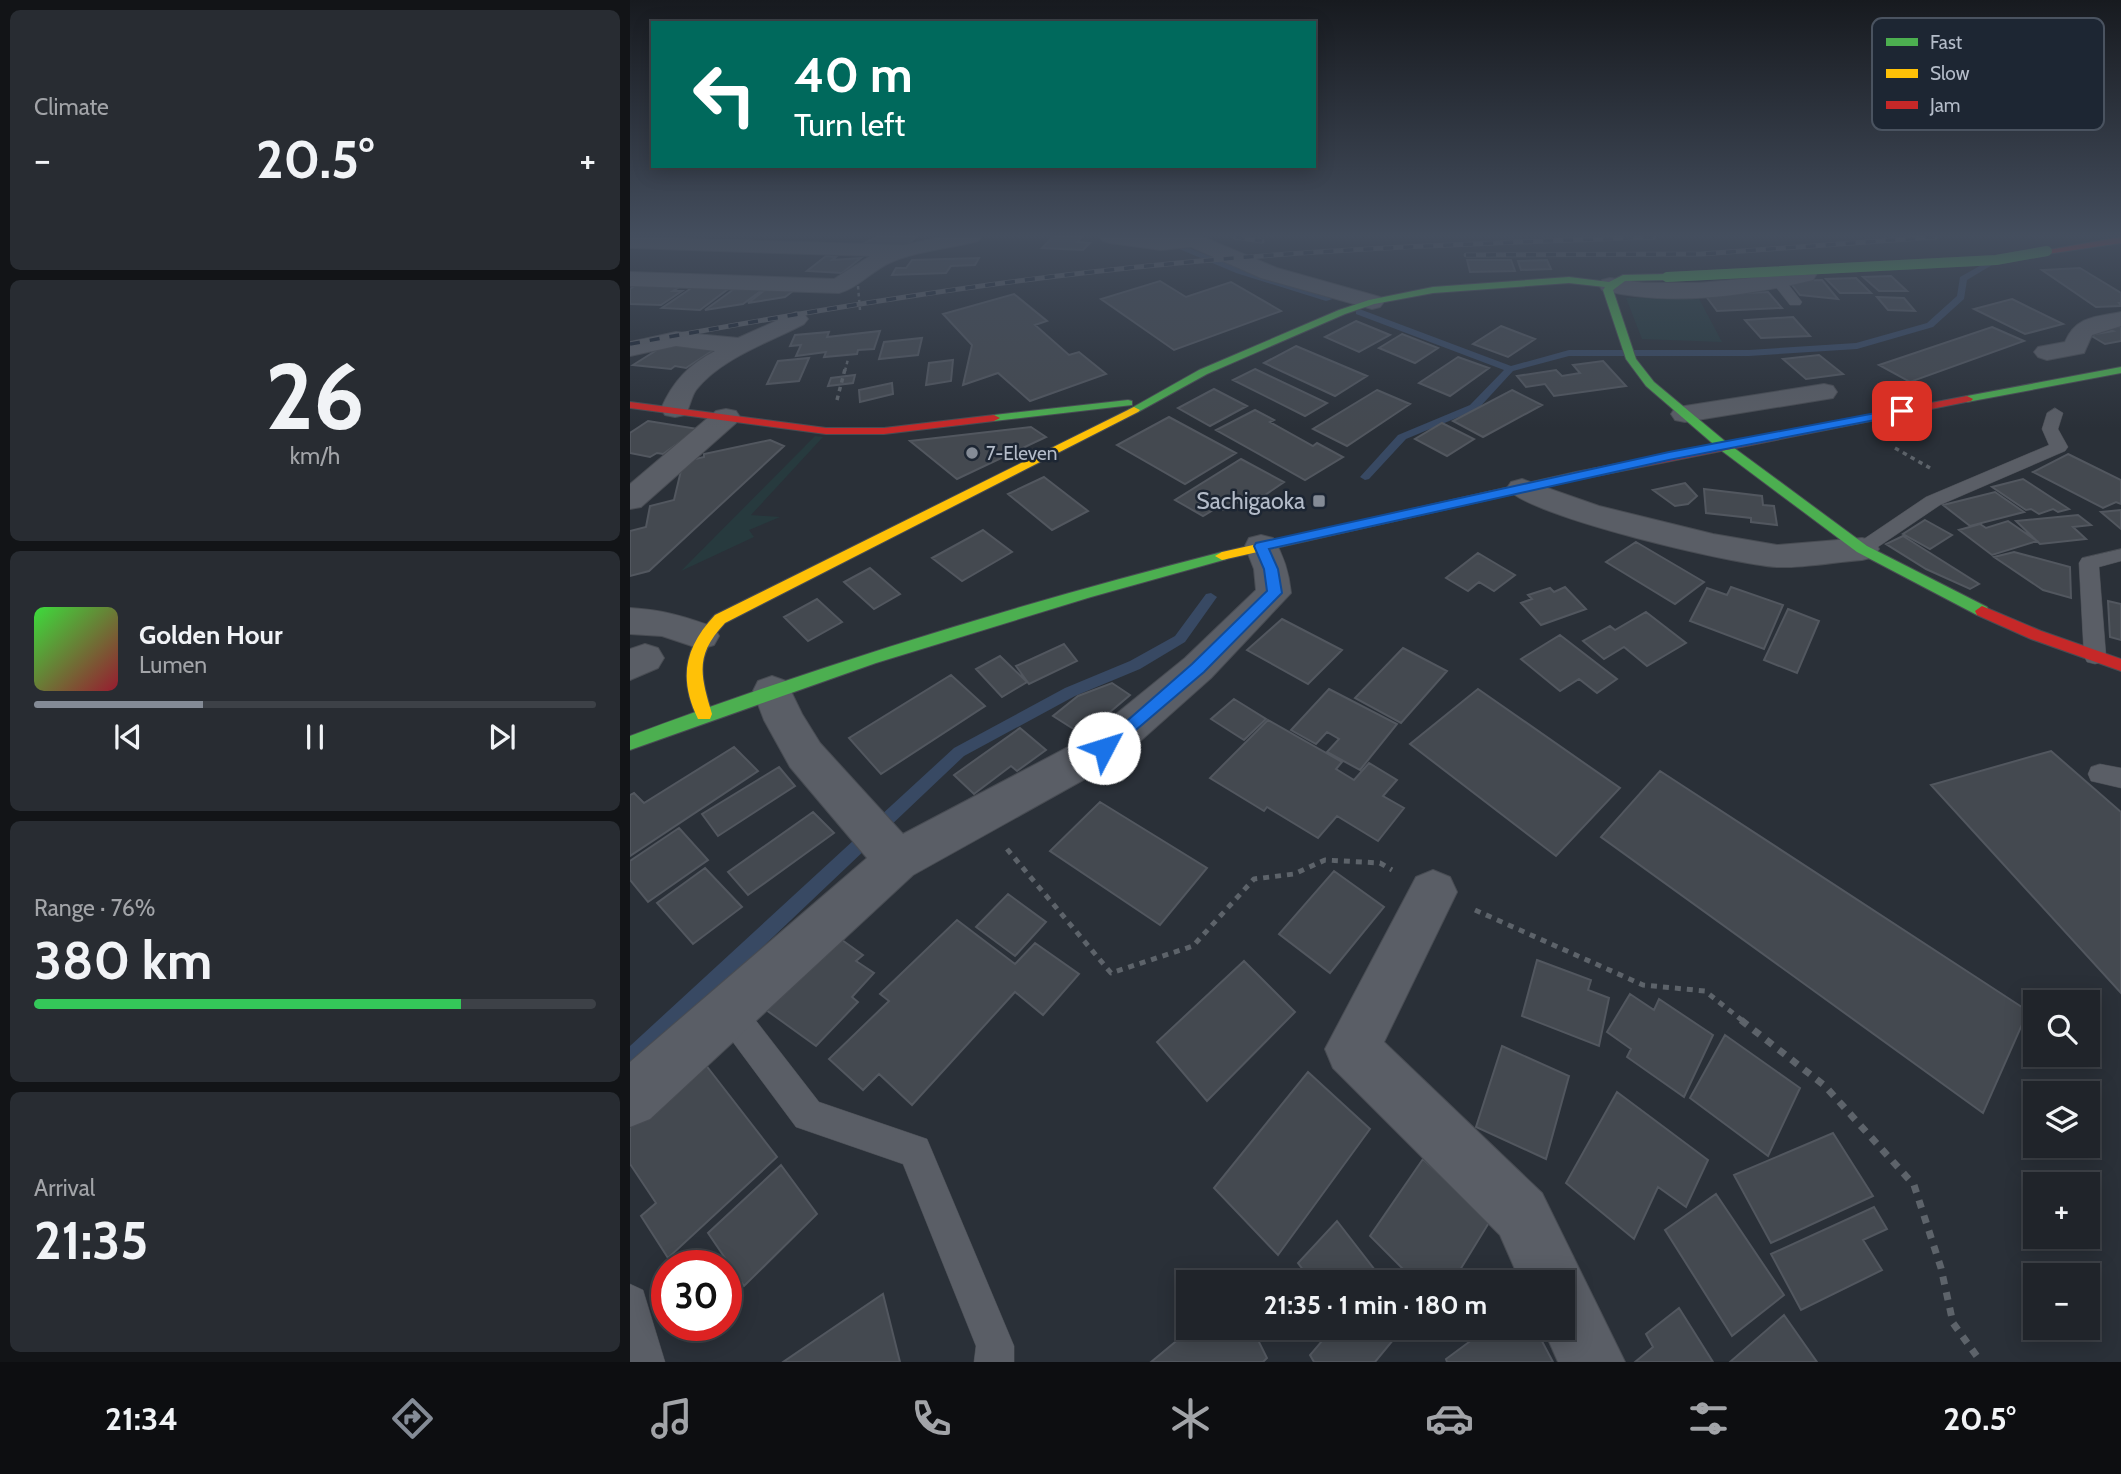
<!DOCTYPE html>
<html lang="en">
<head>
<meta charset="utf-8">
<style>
	:root { --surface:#20242a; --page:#282c32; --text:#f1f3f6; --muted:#a2a4a8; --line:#3d4147; --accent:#848b96 }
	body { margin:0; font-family:Cabin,sans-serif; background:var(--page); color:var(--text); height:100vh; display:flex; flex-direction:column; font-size:26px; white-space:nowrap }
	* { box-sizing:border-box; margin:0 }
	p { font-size:23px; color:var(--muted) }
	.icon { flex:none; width:38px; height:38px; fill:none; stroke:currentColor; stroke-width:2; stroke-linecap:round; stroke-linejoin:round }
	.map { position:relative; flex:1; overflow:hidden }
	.drawer { display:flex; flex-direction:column; gap:10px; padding:10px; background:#121417; width:630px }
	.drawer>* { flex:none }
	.top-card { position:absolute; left:21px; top:21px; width:665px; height:147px; border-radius:0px; box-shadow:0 4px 18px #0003,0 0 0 2px var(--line); background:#00695c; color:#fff; overflow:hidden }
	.fabs { position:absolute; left:1393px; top:990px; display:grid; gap:14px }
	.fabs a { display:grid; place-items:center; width:77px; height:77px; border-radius:0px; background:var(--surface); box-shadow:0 4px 18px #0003,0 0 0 2px var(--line); font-size:35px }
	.speed { position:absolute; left:21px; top:1250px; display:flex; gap:14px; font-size:35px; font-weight:700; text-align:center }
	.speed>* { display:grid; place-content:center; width:91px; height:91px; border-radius:50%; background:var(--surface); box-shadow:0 4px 18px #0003,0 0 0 2px var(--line); line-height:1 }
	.speed .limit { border:10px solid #d22; background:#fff; color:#111 }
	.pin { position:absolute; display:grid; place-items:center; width:60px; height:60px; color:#fff; margin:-30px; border-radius:14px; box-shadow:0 4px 10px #0006 }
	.me { position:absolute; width:77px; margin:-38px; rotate:50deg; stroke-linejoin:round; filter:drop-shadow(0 0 5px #0008) }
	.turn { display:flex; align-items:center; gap:24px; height:147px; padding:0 28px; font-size:32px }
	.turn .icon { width:91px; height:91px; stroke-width:2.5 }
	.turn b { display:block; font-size:49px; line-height:60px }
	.big { font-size:52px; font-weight:700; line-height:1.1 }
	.drawer .tile { flex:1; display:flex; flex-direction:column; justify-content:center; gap:10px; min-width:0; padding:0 24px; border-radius:10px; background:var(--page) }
	.drawer .dial { align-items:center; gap:0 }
	.dial b { font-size:91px; line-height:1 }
	.song { display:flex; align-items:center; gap:21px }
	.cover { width:84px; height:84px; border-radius:10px; background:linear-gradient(135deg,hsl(120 70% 55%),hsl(350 70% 35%)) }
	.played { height:7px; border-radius:4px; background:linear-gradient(90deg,var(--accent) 30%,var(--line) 30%) }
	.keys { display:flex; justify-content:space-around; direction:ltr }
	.heat { display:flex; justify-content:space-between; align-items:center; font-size:38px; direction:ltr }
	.charge { height:10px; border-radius:5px; background:linear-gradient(90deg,#34c759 76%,var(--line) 0) }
	.trip { position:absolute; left:546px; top:1270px; width:399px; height:70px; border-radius:0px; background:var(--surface); box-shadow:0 4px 18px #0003,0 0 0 2px var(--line); font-weight:700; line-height:70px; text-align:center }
	.tabs { display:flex; height:112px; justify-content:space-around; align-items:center; background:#0d0e11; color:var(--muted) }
	.tabs .icon { width:49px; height:49px }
	.tabs .on { color:var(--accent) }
	.tabs b { font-size:32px; color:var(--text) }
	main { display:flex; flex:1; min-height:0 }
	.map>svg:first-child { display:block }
</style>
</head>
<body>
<main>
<section class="drawer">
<div class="tile"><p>Climate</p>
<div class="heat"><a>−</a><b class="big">20.5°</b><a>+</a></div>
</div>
<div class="tile dial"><b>26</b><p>km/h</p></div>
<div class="tile">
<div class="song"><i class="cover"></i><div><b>Golden Hour</b><p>Lumen</p></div></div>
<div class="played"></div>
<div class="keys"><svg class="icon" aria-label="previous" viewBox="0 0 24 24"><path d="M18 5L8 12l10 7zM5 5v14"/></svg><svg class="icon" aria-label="pause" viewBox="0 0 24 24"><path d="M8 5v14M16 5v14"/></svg><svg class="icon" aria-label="next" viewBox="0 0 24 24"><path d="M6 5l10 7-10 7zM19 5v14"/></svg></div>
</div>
<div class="tile"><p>Range · 76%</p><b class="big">380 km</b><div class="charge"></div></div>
<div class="tile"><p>Arrival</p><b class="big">21:35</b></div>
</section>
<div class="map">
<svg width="1491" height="1362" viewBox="0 0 1491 1362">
	<rect width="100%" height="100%" fill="#2a3038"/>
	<path fill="#273a3e" d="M1067 295 1092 342 1012 339 996 298Z
		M185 436 193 437 121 515 150 517 119 530 124 537 51 571Z"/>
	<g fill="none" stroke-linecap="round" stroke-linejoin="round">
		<path fill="#384963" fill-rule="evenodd" d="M521 237H531L612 269 703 299 696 301 606 273Z
			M1355 263 1362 265 1337 280 1334 299 1303 327 1227 349 1119 356H939L883 371 848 409 776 439 739 479 735 480 730 477 768 435 840 405 874 370 726 314V310H732L881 366 939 350H1119L1226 343 1297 323 1327 296 1330 277Z
			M581 593 587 597 555 642 510 669 445 696 334 756 7 1066 0 1069V1046L324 748 435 688 500 661 545 636 576 594Z"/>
	</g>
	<path fill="#444950" stroke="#52575f" stroke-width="2" d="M246 237H286L276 246 233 244Z
		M423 237H452L447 242 460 243 453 250 412 248Z
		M196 256 206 257 202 260 231 258 212 273 177 271Z
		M349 258 345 265 321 266 316 273 262 275 266 268H276L282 260Z
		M837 260H881L885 271 840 272Z
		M917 260 921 269 891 270 888 261Z
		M1450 268 1491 293V303H1489L1491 306 1466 307 1412 270Z
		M1261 276 1277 291H1249L1233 277Z
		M1226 278 1241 293H1210L1196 279Z
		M1192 280 1208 299 1170 295 1159 281Z
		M530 281 556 297 601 282 651 311 544 350 471 299Z
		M8 284 51 286 43 291H52L31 305 0 304V289Z
		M63 287 98 289 70 310 32 308Z
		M139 287 167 288 155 297 118 303Z
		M104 289 132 290 113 304 75 310Z
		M1138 292 1152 308 1087 311 1075 295Z
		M384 294 417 321 405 325 439 355 449 352 476 374 400 401 368 373 333 385 342 345 313 314Z
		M1247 297 1274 298 1285 311 1258 310Z
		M1382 299 1433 324 1395 334 1344 309Z
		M1163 317 1180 336 1131 338 1115 320Z
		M726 321 760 335 729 352 695 337Z
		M871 326 905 339 878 357 843 344Z
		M1491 326V341L1475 344 1460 335 1483 331 1478 329Z
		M1362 327 1394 341 1280 382 1249 365Z
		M250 331 244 349 228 350 227 354 194 357 196 352 166 356 171 345 160 346 165 335 199 332 197 337Z
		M772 334 808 348 785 363 749 348Z
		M292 338 288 355 249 359 254 342Z
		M38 343 85 349 56 368 45 366 41 369 3 365Z
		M666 346 737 376 705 396 634 363Z
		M1189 355 1213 374 1176 379 1153 359Z
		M828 357 859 368 820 396 789 383Z
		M179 358 169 381 137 384 148 361Z
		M323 360 321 381 296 385 299 363Z
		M973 361 996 386 924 396 915 384 896 387 887 376 926 370 932 376 950 373 943 365Z
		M625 369 697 403 675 416 603 380Z
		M225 375 223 383 198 386 201 378Z
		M262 383 263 394 230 402 229 390Z
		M584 389 617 406 580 426 548 408Z
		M747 390 780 404 717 446 683 429Z
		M882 390 912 405 853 437 823 421Z
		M625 410 644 420 640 422 683 446 687 443 713 457 675 480 586 430Z
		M539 417 606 453 555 484 487 445Z
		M18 421 68 429 33 454 27 453 20 457 0 453V433Z
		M812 423 844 439 817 456 785 439Z
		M401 427 416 437 327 479 280 441Z
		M140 440 154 446 19 571 0 576V531L16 527 20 506 44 500 53 462 74 457V454Z
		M1438 454 1491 480V504L1486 502 1473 508 1403 472Z
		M611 459 654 482 622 504 613 499 596 510 585 509 573 516 545 500Z
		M414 477 458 511 422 530 378 494Z
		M1393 479 1439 509 1428 512 1423 509 1409 514 1401 509 1396 510 1362 487Z
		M1055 483 1067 496 1058 504 1045 506 1023 490Z
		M1074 489 1132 496 1133 505 1144 506 1147 525 1121 522V518L1076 513Z
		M1365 492 1394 512 1340 526 1313 505Z
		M1491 510V529L1471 512Z
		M1448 515 1461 525 1443 527 1456 539 1410 544 1386 521Z
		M1295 520 1322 535 1300 549 1273 534Z
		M1378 521 1407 541 1362 555 1329 530 1350 524 1356 528Z
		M353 530 382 552 332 581 302 558Z
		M1273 536 1349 584 1340 589 1296 569 1256 544Z
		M1006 542 1074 582 1045 604 976 562Z
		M1384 552 1440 567 1441 598 1413 590 1364 557Z
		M848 553 885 575 864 591 849 582 838 591 816 578Z
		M240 568 270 594 244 609 214 582Z
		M935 587 956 609 911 625 891 603 902 599 898 595 920 588 924 592Z
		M1101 587 1153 605 1134 649 1060 621 1077 588 1097 595Z
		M187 599 212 622 178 641 154 617Z
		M1478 601 1491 604V640L1480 637Z
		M1158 609 1189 621 1167 673 1134 660Z
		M1016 612 1056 643 1017 666 994 647 974 659 953 641 980 626 985 630Z
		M652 619 712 650 678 684 617 650Z
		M930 635 987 679 967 693 949 679 930 691 891 659Z
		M434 644 447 661 399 684 386 666Z
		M773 648 817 671 771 723 725 698Z
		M370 656 397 682 372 697 346 669Z
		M321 675 355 706 251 774 219 738Z
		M482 683 500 695 453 735 423 716 448 696Z
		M699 689 767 724 730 770 697 752 709 739 697 732 686 744 661 730Z
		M848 689 990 788 926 856 780 744Z
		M604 699 636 719 614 740 581 719Z
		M638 720 712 762 706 769 724 780 739 763 767 780 753 796 774 808 748 841 707 816 688 838 637 807 634 811 580 778Z
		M390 728 416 750 387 771 381 766 344 794 324 775Z
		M104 747 128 771 0 856V795L4 793 14 803Z
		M1421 751 1491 812V993L1301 785Z
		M149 767 165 786 88 836 72 814Z
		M1030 771 1398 1011 1353 1113 971 837Z
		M470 802 577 868 530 925 420 851Z
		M183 812 204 833 118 895 98 872Z
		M49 828 78 860 18 902 0 880V861Z
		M75 868 112 907 63 944 27 903Z
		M704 871 754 907 700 973 649 934Z
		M378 894 416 922 385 956 346 927Z
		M327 920 385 964 405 943 449 974 413 1015 385 992 282 1105 249 1074 233 1090 199 1059 259 1001 250 994Z
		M205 935 233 955 226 961 244 973 222 997 228 1002 186 1046 132 1007Z
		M907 960 961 980 958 990 979 998 969 1046 892 1016Z
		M614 961 665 1012 577 1101 527 1042Z
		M1000 994 1024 1010 1029 999 1083 1035 1054 1097 997 1057 1001 1049 977 1032Z
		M1095 1035 1170 1088 1138 1156 1060 1098Z
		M872 1046 939 1076 916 1159 846 1127Z
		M75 1064 147 1157 38 1258 11 1216 26 1203 0 1164V1127Z
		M678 1072 740 1129 648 1255 584 1188Z
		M987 1092 1078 1160 1056 1207 1028 1187 1004 1239 936 1183Z
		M1203 1133 1243 1196 1141 1243 1104 1175Z
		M793 1159 860 1221 822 1283H787L740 1236Z
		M151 1165 187 1214 114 1286 78 1233Z
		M1086 1194 1154 1295 1102 1336 1035 1230Z
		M1244 1207 1257 1229 1233 1240 1252 1270 1171 1310 1141 1254Z
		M707 1221 755 1283H683L668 1263Z
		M253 1294 270 1362H153Z
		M1049 1308 1083 1362H1005L1023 1347 1016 1334Z
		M1154 1315 1187 1362H1100Z
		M562 1328H622L637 1358 633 1362H521Z
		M703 1328H773L745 1362H684L680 1355Z
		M858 1328H905L923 1362H817L816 1359Z"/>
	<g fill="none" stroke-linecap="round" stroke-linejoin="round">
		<defs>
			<path id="lane" d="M1146 274 1151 275 1172 302 1170 305H1160L1141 281 1139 278Z
				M1425 408 1433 413 1428 429 1438 447 1435 451 1310 505 1239 553H1225L1222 549 1225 545 1296 497 1419 445 1412 429 1417 413Z
				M1491 549V561L1469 567 1476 656 1473 662 1465 664 1457 662 1454 656 1449 563 1452 558Z
				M1470 764 1491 768V788L1461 781 1458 774 1461 767Z
				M99 996 110 1000 189 1102 297 1139 384 1346V1362H344L346 1346 273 1164 166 1127 88 1022 84 1011 88 1000Z
				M0 1284 13 1290 35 1362H0Z"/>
			<path id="street" d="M0 237 274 245 311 237H351L348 241C318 249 284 251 257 264 240 273 227 288 209 293L0 286V272L204 279 240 256 0 248Z
				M470 237H573L647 268 750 297 754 302 750 307 742 309 631 278 561 247 531 250 480 243 473 241Z
				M1175 268 1183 270 1186 275 1183 280C1116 296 1040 307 972 290L969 285 972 280 980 278 1014 283H1069L1122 278Z
				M166 312 174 314 178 319 174 324C140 342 91 358 66 390 61 397 60 407 55 415L45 417 35 415 31 409C43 381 59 365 85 351L46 346 0 356V342L46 332 108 338Z
				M1491 312V326L1462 335 1454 353 1417 360 1408 357 1404 352 1408 347 1435 342C1446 316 1466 317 1491 312Z
				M1194 384 1203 386 1207 392 1203 398 1055 422 1045 420 1041 414 1045 408 1055 406Z
				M96 409 106 411 110 417 106 423 11 507 0 509V484L86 411Z
				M892 479 969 506 1083 534 1147 545 1232 538 1244 541 1249 549 1244 557 1232 560C1204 562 1174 568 1147 567 1106 565 896 516 877 488L881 482Z
				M631 535 643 538C654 556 659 573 661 593L581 678 489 760 283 875 20 1119 0 1127V1062L237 858 160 767 134 720 123 691 128 681 142 676 156 681 172 714 190 743 273 834 459 736 555 658 626 590 624 569 615 546 619 538Z
				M0 608C34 610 52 616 84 627L89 636 84 645 71 649 32 636 0 634Z
				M15 644 28 648 34 658 28 668 0 680V649Z
				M803 870 820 877 827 892 754 1042 912 1193 995 1362H928L913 1328H933V1283H891L870 1235 703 1068 695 1049 786 877Z"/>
			<path id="fast" d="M993 275 1037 274 1041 277 1037 280 995 281 983 290 1006 359 1024 382 1096 442 1237 546 1357 607 1359 611 1357 615H1347L1227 552 1088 448 1016 386 996 359 973 290 975 287 939 283 803 293 744 304 715 314 577 374 508 412 498 410 569 370 709 310 739 300 803 287 939 277 979 282Z
				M1491 367V373L1337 402 1331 399 1337 396Z
				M498 400 502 401V405L364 421 358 418 364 415Z
				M592 552 599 556 597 559 461 597 246 663 0 750V736C193 664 392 603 592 552Z"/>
			<path id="slow" d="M504 407 510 410 508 412 95 623C65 655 70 674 82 714L80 719H68C48 678 55 647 85 615Z
				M946 472 952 476 950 479 592 560 585 556 592 552Z"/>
			<path id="jam" d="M1491 237V243L1417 254 1413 251Z
				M1337 396 1343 399 1341 401 946 480 940 476 946 472Z
				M0 402 196 428H254L364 415 370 418 364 421 254 434H196L0 408Z
				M1352 606 1411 631 1491 659V671L1401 639 1347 615 1345 611Z"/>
		</defs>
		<use href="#lane" stroke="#484c53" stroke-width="1"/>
		<use href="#street" stroke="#484c53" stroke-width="2"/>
		<use href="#fast" stroke="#484c53" stroke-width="2"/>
		<use href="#slow" stroke="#484c53" stroke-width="2"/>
		<use href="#jam" stroke="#484c53" stroke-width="2"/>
		<path stroke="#5d636a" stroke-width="2.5" stroke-dasharray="3.5 3.5" stroke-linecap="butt" d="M215 371 218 359"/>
		<path stroke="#5d636a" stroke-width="3.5" stroke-dasharray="4.5 4.5" stroke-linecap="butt" d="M207 400 215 369
			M1265 448 1300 468"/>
		<path stroke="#5d636a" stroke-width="5" stroke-dasharray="6 6" stroke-linecap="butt" d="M377 849 481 973 563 946 624 879 664 874 695 860 750 863 762 870
			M845 910 1013 985 1075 991 1113 1021"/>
		<path stroke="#5d636a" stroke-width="7" stroke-dasharray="8 8" stroke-linecap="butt" d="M1111 1020 1195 1086 1284 1185 1311 1268 1323 1323 1351 1362"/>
		<use href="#lane" fill="#5a5e66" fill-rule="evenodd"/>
		<use href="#street" fill="#5a5e66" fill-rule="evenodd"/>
		<use href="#fast" fill="#4caf50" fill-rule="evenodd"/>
		<use href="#slow" fill="#ffc107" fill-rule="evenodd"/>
		<use href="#jam" fill="#c62828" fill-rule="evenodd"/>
		<defs>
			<path id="rail" d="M605 237 632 241
				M836 255 1071 254 1305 237
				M0 344C179 311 358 281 538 264 700 248 862 243 1024 237"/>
		</defs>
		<use href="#rail" stroke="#595d64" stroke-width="5"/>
		<use href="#rail" stroke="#1d2633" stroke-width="3.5" stroke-dasharray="10" stroke-linecap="butt"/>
		<defs>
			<path id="fast-bridge" d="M1037 277 1366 260 1417 251"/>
		</defs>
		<use href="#fast-bridge" stroke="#484c53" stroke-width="10" stroke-linecap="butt"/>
		<path stroke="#5d636a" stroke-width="2.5" stroke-dasharray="3.5 3.5" stroke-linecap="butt" d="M228 286 230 310"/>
		<use href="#fast-bridge" stroke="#4caf50" stroke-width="10"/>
	</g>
	<linearGradient id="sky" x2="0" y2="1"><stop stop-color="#171a1f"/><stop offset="0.55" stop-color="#444e5e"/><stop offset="1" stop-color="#444e5e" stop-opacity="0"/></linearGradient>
	<rect width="1491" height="428" fill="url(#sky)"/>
	<path fill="#1a73e8" stroke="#114b97" stroke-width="2" d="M1272 408 1276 409V414L1039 460 639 549 648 569 652 593 649 596 574 672 480 752H468L466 748 562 664 637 591 634 569 624 546 626 543 1039 452Z"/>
	<g fill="#848b96" stroke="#1d2633" stroke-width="2.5">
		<circle cx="342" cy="453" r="7"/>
		<rect x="682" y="494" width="14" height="14" rx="3.5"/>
	</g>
	<g text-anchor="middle" stroke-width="5" stroke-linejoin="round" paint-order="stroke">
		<g font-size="19" fill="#b4bcc9" stroke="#1d2633" text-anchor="start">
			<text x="356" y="460">7-Eleven</text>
		</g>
		<g font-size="23" fill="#b4bcc9" stroke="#1d2633" text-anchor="end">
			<text x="675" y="509">Sachigaoka</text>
		</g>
	</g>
	<rect x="1242" y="18" width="232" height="112" rx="10" fill="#1d2633" stroke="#4a5360" stroke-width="2"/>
	<rect x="1256" y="38" width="32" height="8" fill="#4caf50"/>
	<rect x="1256" y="69" width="32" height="9" fill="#ffc107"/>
	<rect x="1256" y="101" width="32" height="8" fill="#c62828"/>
	<g font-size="19" fill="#b4bcc9">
		<text x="1300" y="49">Fast</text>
		<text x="1300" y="80">Slow</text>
		<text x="1300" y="112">Jam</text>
	</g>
</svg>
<div class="fabs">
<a><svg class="icon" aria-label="search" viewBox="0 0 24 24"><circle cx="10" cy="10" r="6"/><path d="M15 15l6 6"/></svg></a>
<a><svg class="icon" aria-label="layers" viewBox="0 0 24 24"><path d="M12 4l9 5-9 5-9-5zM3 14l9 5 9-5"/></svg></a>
<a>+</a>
<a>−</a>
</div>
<div class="speed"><div class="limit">30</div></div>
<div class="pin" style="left:1272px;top:411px;background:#d93025"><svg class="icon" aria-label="arrive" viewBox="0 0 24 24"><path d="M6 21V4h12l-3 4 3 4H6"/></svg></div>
<svg class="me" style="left:474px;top:748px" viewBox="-20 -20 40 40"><circle r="19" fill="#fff"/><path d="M0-13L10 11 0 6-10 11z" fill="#1a73e8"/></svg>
<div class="trip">21:35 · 1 min · 180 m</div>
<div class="top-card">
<div class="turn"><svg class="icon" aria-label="left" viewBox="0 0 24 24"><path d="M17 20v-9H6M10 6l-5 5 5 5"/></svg><div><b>40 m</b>Turn left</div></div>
</div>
</div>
</main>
<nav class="tabs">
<b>21:34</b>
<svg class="icon on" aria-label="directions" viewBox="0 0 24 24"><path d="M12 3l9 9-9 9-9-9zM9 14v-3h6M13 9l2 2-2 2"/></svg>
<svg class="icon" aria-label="music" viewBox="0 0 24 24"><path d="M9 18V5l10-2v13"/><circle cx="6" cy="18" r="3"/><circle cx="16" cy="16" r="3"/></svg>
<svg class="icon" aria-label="phone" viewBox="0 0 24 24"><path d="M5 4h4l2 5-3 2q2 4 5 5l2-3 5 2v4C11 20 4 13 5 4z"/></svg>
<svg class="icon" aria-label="climate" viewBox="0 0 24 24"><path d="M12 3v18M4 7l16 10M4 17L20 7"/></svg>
<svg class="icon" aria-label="car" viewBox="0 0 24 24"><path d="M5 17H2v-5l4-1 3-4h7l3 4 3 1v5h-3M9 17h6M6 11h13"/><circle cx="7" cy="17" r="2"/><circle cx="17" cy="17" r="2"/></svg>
<svg class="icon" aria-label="filters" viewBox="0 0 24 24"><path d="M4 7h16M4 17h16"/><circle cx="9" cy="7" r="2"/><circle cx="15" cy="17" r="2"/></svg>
<b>20.5°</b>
</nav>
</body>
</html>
